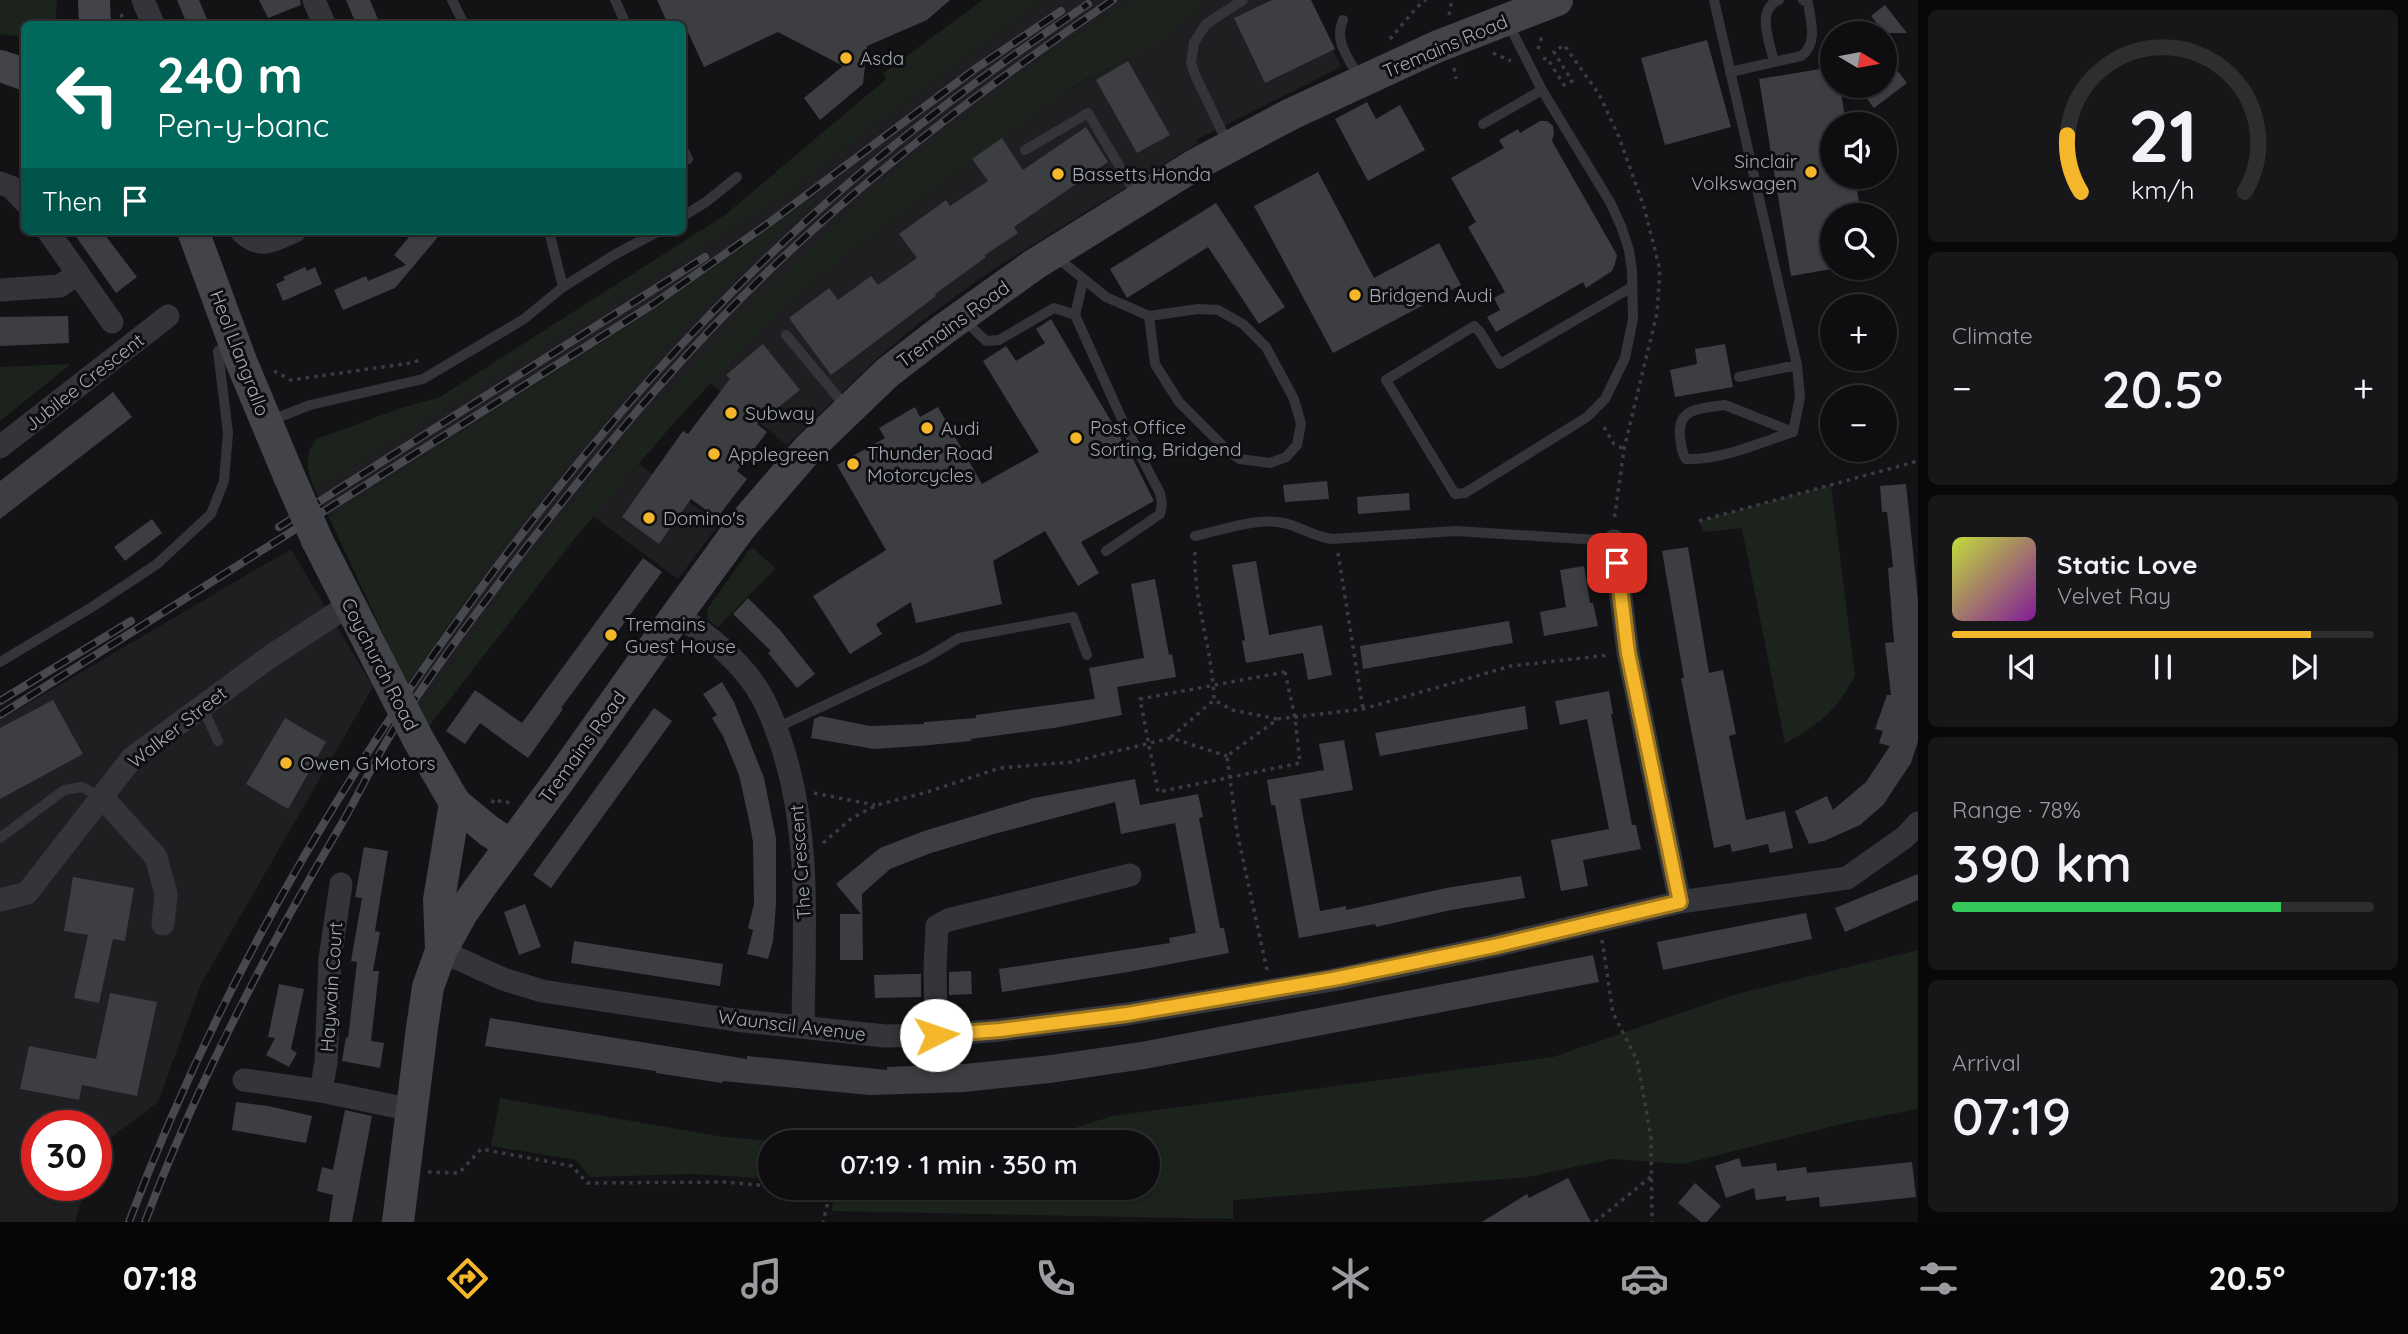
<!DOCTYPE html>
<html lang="en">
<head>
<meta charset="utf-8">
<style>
	:root { --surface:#0e0e10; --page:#171719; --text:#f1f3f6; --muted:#9b9c9f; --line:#2e2e30; --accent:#f4b72c }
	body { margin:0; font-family:Quicksand,sans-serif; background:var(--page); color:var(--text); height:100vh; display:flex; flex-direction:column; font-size:26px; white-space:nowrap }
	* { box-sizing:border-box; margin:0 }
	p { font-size:23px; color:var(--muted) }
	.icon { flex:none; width:38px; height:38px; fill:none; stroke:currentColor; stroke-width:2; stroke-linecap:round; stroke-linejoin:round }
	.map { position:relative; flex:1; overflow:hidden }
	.details { display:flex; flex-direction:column; gap:10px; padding:10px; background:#080809; width:490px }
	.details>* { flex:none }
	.banner { position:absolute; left:21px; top:21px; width:665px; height:214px; border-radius:10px; box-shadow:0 2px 5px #0004,0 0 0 2px var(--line); background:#00695c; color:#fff; overflow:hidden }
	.needle { width:46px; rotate:100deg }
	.fabs { position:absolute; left:1820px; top:21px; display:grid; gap:14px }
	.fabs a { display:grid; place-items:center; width:77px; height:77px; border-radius:50%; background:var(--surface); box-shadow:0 2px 5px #0004,0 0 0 2px var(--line); font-size:35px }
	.speed { position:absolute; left:21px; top:1110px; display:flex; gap:14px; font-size:35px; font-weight:700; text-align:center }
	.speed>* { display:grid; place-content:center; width:91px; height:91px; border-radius:50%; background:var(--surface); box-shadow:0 2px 5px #0004,0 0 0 2px var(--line); line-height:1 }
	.speed .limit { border:10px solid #d22; background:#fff; color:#111 }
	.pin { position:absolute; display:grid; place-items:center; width:60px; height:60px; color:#fff; margin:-30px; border-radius:14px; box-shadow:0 4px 10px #0006 }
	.me { position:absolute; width:77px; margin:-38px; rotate:86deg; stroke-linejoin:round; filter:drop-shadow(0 0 5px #0008) }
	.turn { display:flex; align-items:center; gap:24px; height:147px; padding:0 21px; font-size:32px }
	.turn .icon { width:91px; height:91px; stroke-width:2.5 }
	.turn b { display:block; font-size:49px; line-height:60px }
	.then { display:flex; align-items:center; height:66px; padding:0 21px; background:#0003; gap:14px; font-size:26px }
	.big { font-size:52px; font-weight:600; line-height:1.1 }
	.details .tile { flex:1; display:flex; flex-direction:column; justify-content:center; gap:10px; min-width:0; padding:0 24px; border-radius:10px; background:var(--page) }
	.details .dial { align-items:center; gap:0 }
	.dial svg { height:182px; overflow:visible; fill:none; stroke:var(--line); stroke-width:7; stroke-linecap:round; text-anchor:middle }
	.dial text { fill:var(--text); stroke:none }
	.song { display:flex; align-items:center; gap:21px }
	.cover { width:84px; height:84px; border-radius:10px; background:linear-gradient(135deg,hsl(70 70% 55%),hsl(290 70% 35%)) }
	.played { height:7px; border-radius:4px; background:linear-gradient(90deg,var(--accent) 85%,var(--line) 85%) }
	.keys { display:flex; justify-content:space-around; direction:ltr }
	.heat { display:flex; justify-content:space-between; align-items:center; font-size:38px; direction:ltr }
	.charge { height:10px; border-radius:5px; background:linear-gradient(90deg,#34c759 78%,var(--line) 0) }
	.trip { position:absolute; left:758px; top:1130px; width:402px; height:70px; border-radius:35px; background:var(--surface); box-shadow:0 2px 5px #0004,0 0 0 2px var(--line); font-weight:600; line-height:70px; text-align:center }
	.tab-bar { display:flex; height:112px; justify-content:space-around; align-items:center; background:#060606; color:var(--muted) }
	.tab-bar .icon { width:49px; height:49px }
	.tab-bar .active { color:var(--accent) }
	.tab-bar b { font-size:32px; color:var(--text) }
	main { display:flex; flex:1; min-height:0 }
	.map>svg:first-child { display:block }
</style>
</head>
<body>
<main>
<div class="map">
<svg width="1918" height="1222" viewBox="0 0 1918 1222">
	<rect width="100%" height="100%" fill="#131315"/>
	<path fill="#1f1f22" d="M1042 0H1131L1038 61 626 437 513 577 418 710 407 685 492 560 583 443 691 319 817 195 668 300 329 517 315 490 791 191 873 125Z
		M1209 0H1309L1341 67 1196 140 1198 143 995 268 919 323 879 357 787 445 710 383 758 332 820 276 857 246 1043 107 1091 76 1092 78 1140 49 1169 35Z
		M639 464 719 524 678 579 593 516Z
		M291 549 373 687 201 984 158 1102 110 1138 96 1163V1125H37V1185H86L75 1222H0V720Z"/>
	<path fill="#1b231c" d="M0 0H57L55 24H24V37L0 34Z
		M983 0H1042L873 125 791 191 315 490C308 473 302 454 317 439L398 409 440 397 725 215 886 79 883 73Z
		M1131 0H1209L1169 35 1091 78 1090 76 1043 107 857 246 820 276 758 332 674 423 575 538 429 726 418 710 513 577 626 437 749 306 890 176 1038 61Z
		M821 192 691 319 583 443 492 560 407 685 329 517 668 300Z
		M71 364 0 421V367Z
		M1831 485 1855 676C1836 710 1819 726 1785 743L1742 528 1704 532 1699 521Z
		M753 548 774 567V570L718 627 707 619 708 608 749 550Z
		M1918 950V1109L1846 1123 1683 1164 1612 1159 1528 1177 1233 1200V1219L832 1211 834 1188H1148V1143H948L1075 1128 1112 1116 1553 1057 1733 995Z
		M500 1098 724 1137 796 1143H770V1179L693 1174 590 1177 576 1160 491 1146Z"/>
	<path fill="#3d3e42" d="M177 0H199L209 24H187Z
		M259 0H300L301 5 268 18Z
		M346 0H370L380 24H356Z
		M657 0H950L927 20 867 46 863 84 820 120 804 98 843 66 778 32 704 67 687 30 682 33V24H668Z
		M1272 0H1311L1335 49 1265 83 1234 18Z
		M1885 5 1907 33H1885L1871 16Z
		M1707 40 1731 127 1665 145 1641 58Z
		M1128 61 1170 135 1137 153 1096 80Z
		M1894 66 1907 83 1874 108 1857 86H1885V73Z
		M1832 67V86H1840L1846 124H1832V177H1855L1861 215H1832V269L1791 276 1759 79Z
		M1367 102 1376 119 1400 105 1425 150 1368 181 1335 119Z
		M1540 121H1547L1553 126 1554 134 1552 141 1617 255 1615 264 1612 271 1586 288 1583 282 1496 332 1487 317 1500 310 1494 298 1505 292 1468 227 1476 222 1451 178 1504 148 1499 140 1518 129 1520 133Z
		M1086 127 1108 162 1014 227 1018 233 985 255 986 257 935 294 936 296 831 375 789 318 829 288 838 300 871 276 878 285 917 258 899 234 946 200 950 206 988 181 972 159 1002 138 1023 170Z
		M1318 172 1374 278 1439 243 1461 285 1333 353 1254 206Z
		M1216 203 1285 307 1259 324 1208 247 1127 298 1110 269Z
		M72 231H102L137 277 116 293Z
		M414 231H443L395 288 343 310 334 290 366 276 368 281 406 265 394 255Z
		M305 267 307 271 315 267 322 284 283 301 276 284 285 280 283 277Z
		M68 316 69 343 0 346V317Z
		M1051 319 1132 457 1154 501 1081 542 1099 573 1078 586 1045 531 993 561 1002 604 916 623 911 602 876 624 882 634 850 654 813 596 886 550 837 465 885 438 879 428 915 407 920 417 938 407 982 484 1039 452 983 361 1006 346 1016 361 1045 343 1036 329Z
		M763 344 800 390 757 424 767 432 737 471 747 479 717 518 691 499 659 544 622 517 683 431 688 434 730 379 726 375Z
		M1725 344 1733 387 1675 397 1670 370 1697 364 1695 349Z
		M113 392 132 417 0 519V481Z
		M1327 481 1329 499 1285 502 1283 485Z
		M1906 484 1918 600V741L1911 763 1883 805 1860 825 1824 841 1809 844 1795 811 1827 796 1833 810 1866 782 1890 746 1879 743 1883 731 1875 729 1887 695H1891L1885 643 1894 642 1888 568 1893 567 1887 512H1882L1880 486Z
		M1409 493 1410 510 1358 514 1357 497Z
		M152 519 162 533 125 561 114 547Z
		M1688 547 1709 673 1723 670 1736 734 1729 736 1746 820 1785 811 1793 848 1770 853 1768 844 1732 852 1730 844 1714 848 1681 678H1684L1662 551Z
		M643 558 662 572 561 708 563 709 528 758 480 723 465 744 446 731 475 690 522 723Z
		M1256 561 1269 635 1322 625 1332 675 1308 680 1303 653 1246 663 1242 641 1245 640 1232 565Z
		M1584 566 1590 603H1593L1598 626 1544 636 1540 612 1566 607 1560 570Z
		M1155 579 1169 655 1172 654 1176 677 1117 687 1122 715 1054 728 971 739V741L919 746 874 749 811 738 814 719 820 716 870 726 924 724V722L976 718V715L1095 699 1089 668 1144 658 1131 584Z
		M748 598 780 630 815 674 797 688 768 653 771 651 733 614Z
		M1509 621 1513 643 1363 669 1360 646Z
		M722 682 734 702 764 778 776 838V904L773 941 768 959 747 954 753 930 748 928 754 904 753 842 749 820 739 775 723 736 712 718 717 715 703 694Z
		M1609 691 1613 714H1611L1632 825H1636L1641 849 1583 860 1588 886 1561 891 1551 840 1609 829 1587 719 1560 725 1555 701Z
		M53 700 83 754 0 799V728Z
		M1525 706 1528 729 1380 756 1375 733Z
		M654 708 672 721 551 888 533 875Z
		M285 718 326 742 288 809 246 784Z
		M1344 740 1353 790 1300 799 1320 911 1346 906V910L1446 888 1521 876 1525 898 1451 910 1376 927 1375 924 1299 938 1275 805H1271L1267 780 1324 770 1319 744Z
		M1135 779 1140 805 1198 794 1203 817 1199 818 1220 928H1224L1229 953 1128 972 1002 992 999 969 1170 943 1169 938 1196 933 1175 823 1121 834 1115 802 994 834 931 853 890 869 862 894 863 960H840V914H861L836 884 880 848 924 831 1034 798Z
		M364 847 388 851 375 931 380 932 373 971H379L371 1041 384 1043 380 1068 342 1061 346 1037 348 1038 357 962 351 961 362 898 355 897Z
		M1918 874V900L1845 932 1835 908Z
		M73 877 134 888 125 941 113 939 99 1003 74 998 88 935 64 931Z
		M525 904 541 947 519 955 504 912Z
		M1806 913 1812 939 1663 970 1657 942Z
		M574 941 723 964 720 986 571 963Z
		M1593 955 1599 982 1145 1069 1050 1083 964 1092 870 1095 723 1081 722 1083 656 1073V1071L485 1046 490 1018 747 1059V1056L887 1070V1067L965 1064 1051 1055 1141 1042Z
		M971 971 972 994 949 995V972Z
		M913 974H921V997L875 998 874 975Z
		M279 984 304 989 291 1049 297 1053 289 1067 266 1055 275 1038 268 1037Z
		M110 993 157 1002 137 1096 82 1085 79 1100 20 1089 29 1046 96 1059Z
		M236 1102 268 1106 312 1116 306 1143 232 1130Z
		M345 1110 372 1116 352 1222H329L333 1195 317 1191 322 1167 333 1170Z
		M1739 1158 1742 1167 1776 1163 1777 1171 1806 1167 1807 1173 1912 1162 1916 1197 1820 1207 1819 1197 1786 1201V1196L1756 1200 1754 1188 1726 1198 1715 1166Z
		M1568 1178 1591 1222H1482L1527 1194 1529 1198Z
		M1695 1183 1721 1206 1707 1222H1701L1678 1203Z"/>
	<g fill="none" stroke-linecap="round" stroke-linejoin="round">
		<path stroke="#3a3c41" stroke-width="3.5" stroke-dasharray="3.5 5" stroke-linecap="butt" d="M121 14 125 24
			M1449 15 1452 0
			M1390 39 1417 7 1426 0
			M1538 49 1543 33
			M1493 53 1511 61
			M1543 59 1547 58 1564 85 1572 81 1554 52 1564 45 1599 94 1619 137 1644 207 1660 270 1657 313 1624 449 1614 521
			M1454 68 1456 79
			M274 371 291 380 411 363 423 359
			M1604 427 1614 444 1624 449
			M1699 521 1918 461
			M1195 552C1193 601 1213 650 1214 700L1232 710 1277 719
			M1338 553 1363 709
			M1285 672 1295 718 1300 763 1158 792 1140 699Z
			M1171 737 1214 700
			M814 793 875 805
			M492 803 494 799 505 803 513 801
			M823 843 852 818 877 805 924 793 1000 768 1071 762 1171 738 1227 756
			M1602 940 1613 1013 1637 1060 1645 1103 1651 1138 1652 1222
			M1267 970 1237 832 1227 756 1278 719 1363 709 1511 666 1609 655
			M428 1172 459 1173 481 1149 572 1166 587 1183 724 1182 770 1186
			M803 1188 831 1190 823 1222
			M1595 1222 1652 1176"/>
		<path stroke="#34353a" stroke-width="10" d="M452 0 464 24
			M615 0 626 24
			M1714 0 1797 365 1800 397 1793 432
			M1343 20C1333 42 1350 60 1360 79
			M1507 21 1542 90 1610 202 1621 226 1629 250 1632 271 1633 319 1625 358 1605 399 1587 417 1465 493 1455 494 1386 380 1474 326 1480 332 1500 364 1632 287
			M1774 62C1770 43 1755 9 1779 0
			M1730 72 1801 56C1818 45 1811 21 1808 3L1803 0
			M1483 124 1542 90
			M1228 144 1195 75 1191 63 1194 43 1206 24 1243 0
			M682 147 688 159
			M1025 150 1088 113 1137 196
			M682 217 706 202 737 177
			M1054 255 1106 297 1149 316 1198 309 1218 310 1243 324 1266 347 1294 399 1301 424 1297 445 1286 457 1270 463 1240 459 1229 452 1179 402 1155 364 1149 316
			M1083 281 1075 315 1124 424 1160 493 1162 504 1160 514 1106 551
			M563 287 614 255 659 231
			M963 319 986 341 999 340 1054 308 1075 315
			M786 335 847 408
			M1739 377 1797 365
			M1725 405 1793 432C1759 443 1722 460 1686 459 1681 451 1681 445 1680 436 1677 407 1703 408 1725 405Z
			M269 421 310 405 423 379 524 319 563 287 549 231
			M1195 536C1223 530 1256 517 1284 523 1301 527 1314 537 1332 539L1456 531 1614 541
			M0 662 92 607 157 564 211 514 224 481 228 433 218 351 231 342
			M202 706 218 741
			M776 728 926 658 959 638 1073 617 1087 655
			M0 838 64 790 82 787 103 798"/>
		<path stroke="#34353a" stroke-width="23" d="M143 0 153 24
			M314 0 324 24
			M0 183 11 187 24 201
			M48 231 112 322
			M241 231C261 251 273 240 295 231
			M0 290 60 286 78 273
			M0 447 168 316
			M1614 541 1628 653 1680 902
			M677 615C705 633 737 658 756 687 767 703 773 721 780 740 812 832 804 931 803 1027
			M103 798 156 857 166 894 163 924
			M0 900 27 893 132 758 271 656 349 605
			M441 951 503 979 542 991 735 1020 885 1036 941 1035 1000 1030 1127 1014 1333 980 1494 946 1680 902 1847 878 1905 837 1918 823
			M936 1035 935 968 937 926 948 920 1130 875
			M244 1080 321 1091 412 1110
			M321 1091 326 1062 330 959 341 884"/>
		<path stroke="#42444a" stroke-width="32" d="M94 0 95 24
			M0 66 24 74
			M193 231 241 361 289 476
			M317 540 386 676
			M418 739 455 803 489 831 511 845
			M441 950 439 900 455 803
			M398 1222 422 1028 428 987 441 951 462 913 481 886 558 782 663 634 740 528 808 449 887 373 944 329 1035 264 1193 166 1291 114 1436 47 1557 0"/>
		<defs>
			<path id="rail" d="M279 527 705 257
				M0 701 131 621
				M0 715 655 303 769 223 975 69 1061 11
				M129 1222C211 1004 327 801 463 613 574 459 698 314 842 189 919 122 1003 61 1088 4
				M145 1222C196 1085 264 955 338 830 356 800 370 769 388 739 398 721 412 704 424 686 457 638 492 592 528 545 609 442 695 338 792 249 892 156 1001 76 1113 0"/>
		</defs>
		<use href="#rail" stroke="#47494f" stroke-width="8"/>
		<use href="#rail" stroke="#0e0e10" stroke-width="5" stroke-dasharray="16" stroke-linecap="butt"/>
		<path stroke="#42444a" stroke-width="32" d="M289 476 317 540
			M386 676 418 739"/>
	</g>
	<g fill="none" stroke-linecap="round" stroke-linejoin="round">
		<defs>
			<path id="route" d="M936 1035 1000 1030 1127 1014 1333 979 1494 946 1680 902 1628 653 1617 563"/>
		</defs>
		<use href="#route" stroke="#9f771d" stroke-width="18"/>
		<use href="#route" stroke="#f4b72c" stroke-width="12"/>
	</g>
	<g fill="#f4b72c" stroke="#0e0e10" stroke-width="2.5">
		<circle cx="846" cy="58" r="7"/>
		<circle cx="1811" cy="172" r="7"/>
		<circle cx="1058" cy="174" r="7"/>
		<circle cx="1355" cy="295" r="7"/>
		<circle cx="731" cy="413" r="7"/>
		<circle cx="927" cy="428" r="7"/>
		<circle cx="1076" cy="438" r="7"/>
		<circle cx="714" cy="454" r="7"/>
		<circle cx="853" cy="464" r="7"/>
		<circle cx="649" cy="518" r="7"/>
		<circle cx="611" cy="635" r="7"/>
		<circle cx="286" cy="763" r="7"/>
	</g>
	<g text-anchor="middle" stroke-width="6" stroke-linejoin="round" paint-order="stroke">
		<g font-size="19" fill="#a4a9b6" stroke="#0e0e10">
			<text transform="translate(1445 46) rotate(-23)" y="7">Tremains Road</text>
			<text transform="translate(953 324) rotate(-36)" y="7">Tremains Road</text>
			<text transform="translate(240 353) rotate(69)" y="7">Heol Llangrallo</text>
			<text transform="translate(84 382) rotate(-38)" y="7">Jubilee Crescent</text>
			<text transform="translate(380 664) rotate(63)" y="7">Coychurch Road</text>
			<text transform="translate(177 727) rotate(-38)" y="7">Walker Street</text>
			<text transform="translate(582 747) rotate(-54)" y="7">Tremains Road</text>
			<text transform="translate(800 862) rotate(-94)" y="7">The Crescent</text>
			<text transform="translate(331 987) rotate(-86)" y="7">Haywain Court</text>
			<text transform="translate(792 1025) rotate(7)" y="7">Waunscil Avenue</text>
		</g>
		<g font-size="19" fill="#a4a9b6" stroke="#0e0e10" text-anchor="start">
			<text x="860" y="65">Asda</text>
			<text x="1797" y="168" text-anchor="end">Sinclair<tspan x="1797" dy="22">Volkswagen</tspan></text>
			<text x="1072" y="181">Bassetts Honda</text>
			<text x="1369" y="302">Bridgend Audi</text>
			<text x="745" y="420">Subway</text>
			<text x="1090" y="434">Post Office<tspan x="1090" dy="22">Sorting, Bridgend</tspan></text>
			<text x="941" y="435">Audi</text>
			<text x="867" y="460">Thunder Road<tspan x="867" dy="22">Motorcycles</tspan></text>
			<text x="728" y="461">Applegreen</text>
			<text x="663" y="525">Domino's</text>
			<text x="625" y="631">Tremains<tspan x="625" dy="22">Guest House</tspan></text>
			<text x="300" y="770">Owen G Motors</text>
		</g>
	</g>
</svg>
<div class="fabs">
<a><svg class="needle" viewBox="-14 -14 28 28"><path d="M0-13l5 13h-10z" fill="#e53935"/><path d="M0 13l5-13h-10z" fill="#9b9c9f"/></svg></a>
<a><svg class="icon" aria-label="sound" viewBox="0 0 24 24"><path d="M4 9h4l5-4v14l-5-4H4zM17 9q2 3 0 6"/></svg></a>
<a><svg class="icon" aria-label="search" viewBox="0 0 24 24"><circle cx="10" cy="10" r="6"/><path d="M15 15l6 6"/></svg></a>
<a>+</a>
<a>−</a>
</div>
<div class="speed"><div class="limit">30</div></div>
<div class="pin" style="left:1617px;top:563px;background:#d93025"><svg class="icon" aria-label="arrive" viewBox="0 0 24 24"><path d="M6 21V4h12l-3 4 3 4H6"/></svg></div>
<svg class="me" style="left:936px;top:1035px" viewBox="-20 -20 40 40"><circle r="19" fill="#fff"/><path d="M0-13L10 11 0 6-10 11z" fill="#f4b72c"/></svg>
<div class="trip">07:19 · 1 min · 350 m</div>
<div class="banner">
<div class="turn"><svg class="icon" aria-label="left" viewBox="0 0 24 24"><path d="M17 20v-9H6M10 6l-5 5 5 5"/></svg><div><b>240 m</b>Pen-y-banc</div></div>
<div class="then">Then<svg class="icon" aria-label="arrive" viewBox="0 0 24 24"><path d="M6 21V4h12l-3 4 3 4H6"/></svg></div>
</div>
</div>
<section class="details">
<div class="tile dial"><svg viewBox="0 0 100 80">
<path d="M14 69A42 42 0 1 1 86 69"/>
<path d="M14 69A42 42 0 0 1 8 44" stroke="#f4b72c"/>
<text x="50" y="56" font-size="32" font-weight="700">21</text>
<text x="50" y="72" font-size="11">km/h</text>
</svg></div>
<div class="tile"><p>Climate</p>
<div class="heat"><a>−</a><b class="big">20.5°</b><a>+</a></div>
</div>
<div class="tile">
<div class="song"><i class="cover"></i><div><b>Static Love</b><p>Velvet Ray</p></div></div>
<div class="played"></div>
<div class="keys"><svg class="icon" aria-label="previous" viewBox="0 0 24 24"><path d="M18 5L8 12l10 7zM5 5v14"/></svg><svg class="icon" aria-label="pause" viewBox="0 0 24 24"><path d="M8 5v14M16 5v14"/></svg><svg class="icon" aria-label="next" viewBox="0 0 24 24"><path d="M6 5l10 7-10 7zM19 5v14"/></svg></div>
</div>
<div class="tile"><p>Range · 78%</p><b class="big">390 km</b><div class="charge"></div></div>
<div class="tile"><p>Arrival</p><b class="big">07:19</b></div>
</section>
</main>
<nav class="tab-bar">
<b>07:18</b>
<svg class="icon active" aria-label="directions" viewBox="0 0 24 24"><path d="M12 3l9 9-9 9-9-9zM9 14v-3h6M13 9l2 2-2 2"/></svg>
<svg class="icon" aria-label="music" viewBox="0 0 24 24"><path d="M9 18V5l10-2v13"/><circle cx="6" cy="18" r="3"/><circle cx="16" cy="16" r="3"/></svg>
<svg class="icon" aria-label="phone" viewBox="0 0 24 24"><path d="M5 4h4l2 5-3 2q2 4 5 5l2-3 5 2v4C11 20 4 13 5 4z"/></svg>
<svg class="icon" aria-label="climate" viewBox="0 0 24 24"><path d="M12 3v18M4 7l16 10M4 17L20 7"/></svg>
<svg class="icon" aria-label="car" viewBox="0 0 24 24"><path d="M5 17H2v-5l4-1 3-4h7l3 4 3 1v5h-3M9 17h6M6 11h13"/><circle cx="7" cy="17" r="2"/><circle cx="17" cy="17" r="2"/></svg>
<svg class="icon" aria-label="filters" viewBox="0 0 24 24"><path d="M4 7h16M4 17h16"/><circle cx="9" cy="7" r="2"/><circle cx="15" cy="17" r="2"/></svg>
<b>20.5°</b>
</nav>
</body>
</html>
